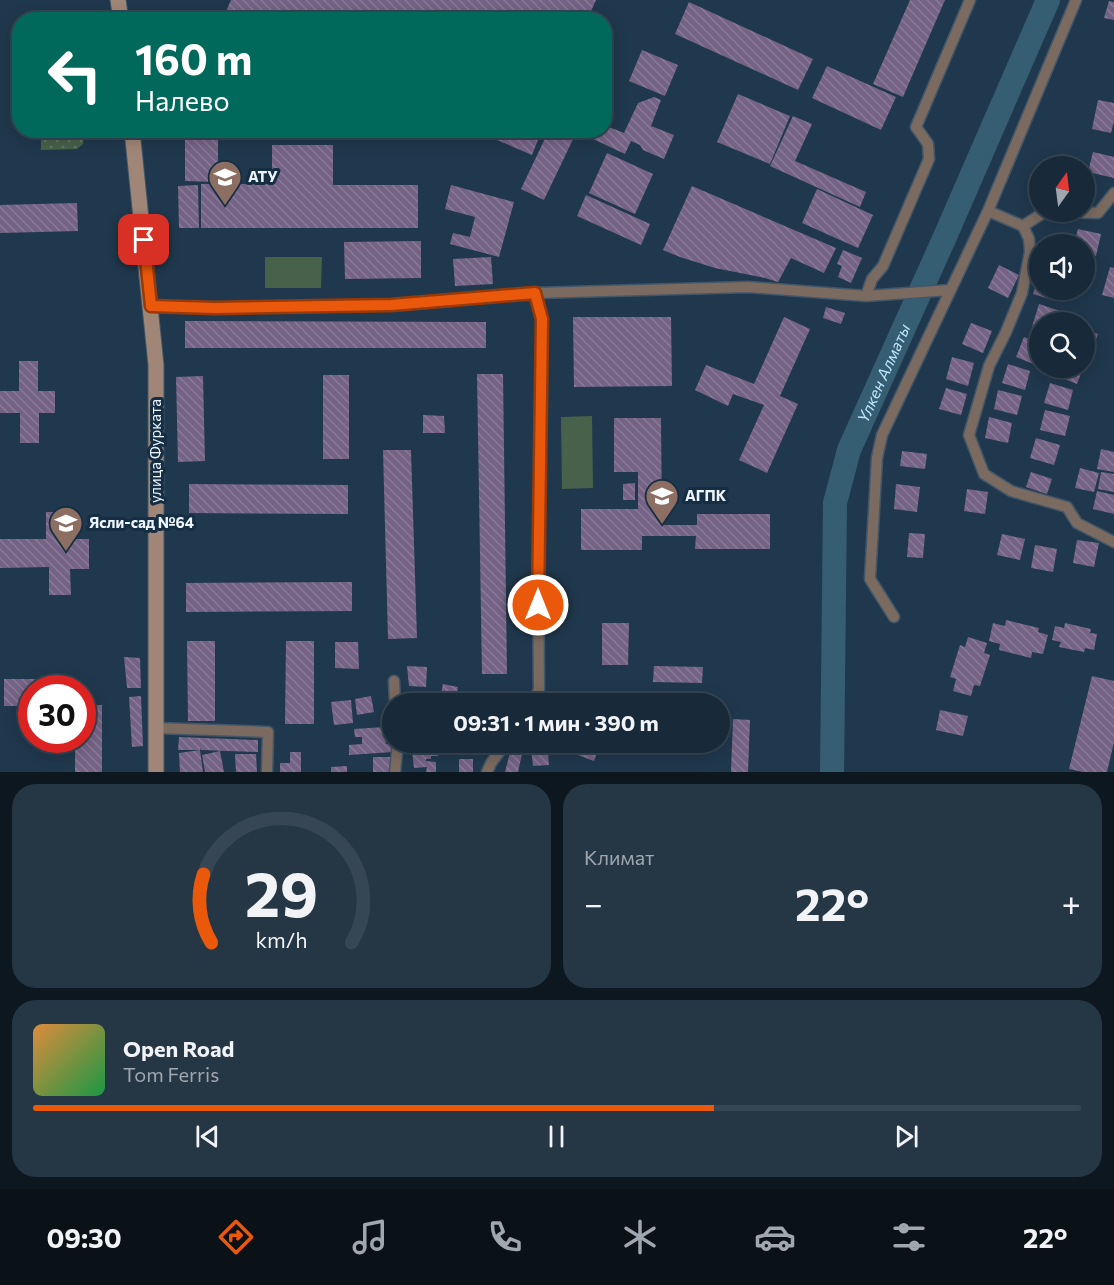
<!DOCTYPE html>
<html lang="ru">
<head>
<meta charset="utf-8">
<style>
	:root { --surface:#182a3a; --page:#253645; --text:#f1f3f6; --muted:#9fa7af; --line:#364654; --accent:#ea580c }
	body { margin:0; font-family:Commissioner,sans-serif; background:var(--page); color:var(--text); height:100vh; display:flex; flex-direction:column; font-size:22px; white-space:nowrap }
	* { box-sizing:border-box; margin:0 }
	p { font-size:20px; color:var(--muted) }
	.icon { flex:none; width:33px; height:33px; fill:none; stroke:currentColor; stroke-width:2; stroke-linecap:round; stroke-linejoin:round }
	.map { position:relative; height:772px; overflow:hidden }
	.side { display:flex; flex-direction:column; gap:12px; padding:12px; background:#0d1720; flex:1 }
	.side>* { flex:none }
	.guide { position:absolute; left:12px; top:12px; width:600px; height:126px; border-radius:24px; box-shadow:0 3px 15px #0003,0 0 0 2px var(--line); background:#00695c; color:#fff; overflow:hidden }
	.needle { width:39px; rotate:14deg }
	.buttons { position:absolute; left:1029px; top:156px; display:grid; gap:12px }
	.buttons a { display:grid; place-items:center; width:66px; height:66px; border-radius:50%; background:var(--surface); box-shadow:0 3px 15px #0003,0 0 0 2px var(--line); font-size:30px }
	.speed { position:absolute; left:18px; top:675px; display:flex; gap:12px; font-size:30px; font-weight:700; text-align:center }
	.speed>* { display:grid; place-content:center; width:78px; height:78px; border-radius:50%; background:var(--surface); box-shadow:0 3px 15px #0003,0 0 0 2px var(--line); line-height:1 }
	.speed .limit { border:9px solid #d22; background:#fff; color:#111 }
	.pin { position:absolute; display:grid; place-items:center; width:51px; height:51px; color:#fff; margin:-26px; border-radius:12px; box-shadow:0 3px 9px #0006 }
	.me { position:absolute; width:66px; margin:-33px; rotate:0deg; stroke-linejoin:round; filter:drop-shadow(0 0 4px #0008) }
	.turn { display:flex; align-items:center; gap:21px; height:126px; padding:0 24px; font-size:27px }
	.turn .icon { width:78px; height:78px; stroke-width:2.5 }
	.turn b { display:block; font-size:42px; line-height:51px }
	.big { font-size:45px; font-weight:700; line-height:1.1 }
	.side .tile { flex:1; display:flex; flex-direction:column; justify-content:center; gap:9px; min-width:0; padding:0 21px; border-radius:24px; background:var(--page) }
	.side .dial { align-items:center; gap:0 }
	.dial svg { height:156px; overflow:visible; fill:none; stroke:var(--line); stroke-width:7; stroke-linecap:round; text-anchor:middle }
	.dial text { fill:var(--text); stroke:none }
	.song { display:flex; align-items:center; gap:18px }
	.cover { width:72px; height:72px; border-radius:9px; background:linear-gradient(135deg,hsl(30 70% 55%),hsl(140 70% 35%)) }
	.played { height:6px; border-radius:3px; background:linear-gradient(90deg,var(--accent) 65%,var(--line) 65%) }
	.keys { display:flex; justify-content:space-around; direction:ltr }
	.heat { display:flex; justify-content:space-between; align-items:center; font-size:33px; direction:ltr }
	.side .tiles { flex:1; display:grid; gap:12px; grid-template-columns:1fr 1fr }
	.tile:last-child { grid-column:span 2 }
	.trip { position:absolute; left:382px; top:693px; width:348px; height:60px; border-radius:30px; background:var(--surface); box-shadow:0 3px 15px #0003,0 0 0 2px var(--line); font-weight:700; line-height:60px; text-align:center }
	.tab-bar { display:flex; height:96px; justify-content:space-around; align-items:center; background:#0a1117; color:var(--muted) }
	.tab-bar .icon { width:42px; height:42px }
	.tab-bar .active { color:var(--accent) }
	.tab-bar b { font-size:27px; color:var(--text) }
	.map>svg:first-child { display:block }
</style>
</head>
<body>
<div class="map">
<svg width="1114" height="772" viewBox="0 0 1114 772">
	<defs>
		<pattern id="grass-dots" width="8" height="8" patternUnits="userSpaceOnUse" patternTransform="scale(1.5)"><rect width="8" height="8" fill="#47614a"/><path d="M2 2h.1M6 6h.1" fill="none" stroke="#627865" stroke-width="1.8" stroke-linecap="round"/></pattern>
		<pattern id="building-back-hatch" width="6" height="6" patternUnits="userSpaceOnUse" patternTransform="scale(1.5)"><rect width="6" height="6" fill="#756385"/><path d="M-1 5l2 2M0 0l6 6M5-1l2 2" fill="none" stroke="#897a97"/></pattern>
	</defs>
	<rect width="100%" height="100%" fill="#20384d"/>
	<path fill="url(#grass-dots)" d="M41 131H84L83 144 77 149 41 150Z"/>
	<path fill="#47614a" d="M265 257H322L321 288H265Z
		M592 416 593 488 562 489 561 417Z"/>
	<g fill="none" stroke-linecap="round" stroke-linejoin="round">
		<path stroke="#365e73" stroke-width="24" id="s1" d="M832 772 835 503 849 450 944 239 1048 0"/>
	</g>
	<path fill="url(#building-back-hatch)" d="M231 0H596L587 20H222Z
		M910 0H945L903 97 873 84Z
		M1109 1 1114 2V20L1104 18Z
		M689 2 813 59 798 90 675 34Z
		M642 50 678 65 665 96 629 81Z
		M827 66 896 97 881 130 812 98Z
		M738 94 790 116 770 164 717 142Z
		M654 97 661 100 651 126 674 135 664 159 643 150 640 145 631 141 625 154 591 138 594 130H604V125L624 133 638 103Z
		M1098 100 1114 103V121L1111 133 1092 129Z
		M793 116 812 124 795 161 866 192 860 207 770 166Z
		M185 130H218V182L185 181Z
		M253 130H330V133L253 134Z
		M474 130H542L532 155Z
		M549 130H570L576 133 544 200 521 189Z
		M272 145H333V185H418V228H201V184H272Z
		M1093 152 1114 157V178L1088 172Z
		M607 153 653 174 635 214 589 193Z
		M198 185 199 228H179L178 186Z
		M451 185 514 202 499 257 450 244 453 233 470 237 475 217 445 209Z
		M692 186 836 248 824 273 791 258 778 282 765 278 715 268 680 257 663 250Z
		M817 189 873 215 858 248 802 223Z
		M586 195 650 224 641 245 577 216Z
		M77 203 78 231 0 233V205Z
		M1078 229 1101 234 1096 256 1084 253V244H1074Z
		M421 241V278L345 279 344 242Z
		M843 250 862 258 851 283 838 277 842 266 837 264Z
		M491 257 493 284 455 286 453 259Z
		M1084 263 1094 265 1089 286 1084 285Z
		M999 265 1019 275 1008 298 988 288Z
		M1110 267 1114 268V298L1102 295Z
		M1039 275 1040 290H1060L1056 301 1033 294Z
		M1039 304 1063 312 1060 322H1040V329L1032 327Z
		M826 307 845 313 841 324 823 318Z
		M573 317H671L672 386 574 387Z
		M784 317 810 329 780 396 798 404 767 473 739 460 764 405 733 394 728 406 695 390 706 365 754 384Z
		M185 321 486 322V348H185Z
		M971 323 992 331 983 353 962 344Z
		M1084 330 1098 334 1089 357 1084 356Z
		M1024 337 1040 343V358L1036 365 1016 357Z
		M952 357 974 363 968 386 946 379Z
		M19 361H38V391H55V413H39V443H20V413H0V391H19Z
		M1008 364 1030 371 1025 390 1002 383Z
		M1060 368H1083L1077 384 1057 376Z
		M477 374H503L507 674H482Z
		M323 375H349V459H323Z
		M203 376 205 461 178 462 176 377Z
		M1050 383 1073 390 1068 410 1044 403Z
		M946 388 967 394 961 415 939 409Z
		M998 390 1022 396 1017 415 994 409Z
		M1045 410 1070 416 1065 436 1040 430Z
		M423 415 444 416 445 433H423Z
		M989 417 1012 423 1008 443 985 438Z
		M614 418H661L662 525H697V514H770V549H695L696 536H642V550H581V509H638V472H614Z
		M1036 438 1060 445 1054 465 1030 458Z
		M1101 449 1114 452V472L1097 469Z
		M383 450H411L417 638 388 639Z
		M902 451 927 454 925 469 900 466Z
		M1080 468 1099 473 1094 492 1075 488Z
		M1031 472 1052 479 1047 494 1026 487Z
		M1101 472 1114 474V492L1098 489Z
		M635 483V500H623V484Z
		M189 484 348 485V514L189 513Z
		M896 484 920 487 917 512 894 509Z
		M967 489 988 492 985 514 964 511Z
		M1097 491 1114 495V514L1093 509Z
		M46 512H70V539H89V569H70L71 595H49V567L0 568V539H46Z
		M909 533 925 534 923 558 907 557Z
		M1002 534 1025 539 1020 560 997 555Z
		M1077 540 1099 543 1094 567 1073 563Z
		M1035 545 1057 549 1053 572 1031 568Z
		M352 582V611L186 612V583Z
		M1006 620 1039 628 1038 632 1048 635 1043 654 1032 652 1031 658 999 650 1000 644 989 641 993 623 1005 626Z
		M602 623H629L628 665H602Z
		M1065 623 1091 629 1090 633 1097 634 1094 650 1085 648 1084 652 1059 647 1061 642 1052 640 1055 626 1064 628Z
		M968 637 987 643 984 653 990 655 980 686 974 685 971 696 953 691 956 679 950 677 960 645 965 647Z
		M187 641H215V721H188Z
		M286 641H314V724H285Z
		M335 642H358L359 669 335 668Z
		M124 657 140 658 141 688H127Z
		M407 666 427 667 426 687 409 686Z
		M654 666 703 667 702 683 653 682Z
		M1092 676 1114 681V742L1107 772H1083L1069 769Z
		M4 679H74V688H32V706H4Z
		M443 684 458 687 455 702 440 699Z
		M566 692 613 693V704H565Z
		M141 696 143 746 132 747 129 697Z
		M371 696 374 712 357 715 355 699Z
		M351 700 353 723 334 725 331 702Z
		M82 705H102V772H75V740H82Z
		M940 710 968 716 963 736 936 730Z
		M733 719 750 720 748 772H731Z
		M385 727 386 744H392L393 752 349 755V745L362 744V737H355L354 729Z
		M179 737 258 740V752L201 750 200 748V750H178Z
		M411 742H437L438 756H431V759H426V761L436 762V772H426L427 767 414 768Z
		M467 742H483V750H468Z
		M522 742H547L549 765 533 766 531 748H522Z
		M556 742H601L594 761 556 747Z
		M200 750 203 772H180L179 753Z
		M220 751 224 772H205L202 755Z
		M290 752H301V772H280V763H290Z
		M510 752 522 754 518 772H505Z
		M235 754H256L257 772H236Z
		M373 757H390L391 772H373Z
		M459 759H473V772H459Z
		M347 766V772H331V767Z"/>
	<g fill="none" stroke-linecap="round" stroke-linejoin="round">
		<defs>
			<path id="street" d="M988 211 1023 226 1029 239 1030 252 1022 293 1006 332 989 366 969 435 984 474 1011 491 1067 507 1077 523 1114 542
				M1053 212 1098 213 1114 193
				M1023 226 1043 213 1052 212
				M866 296 872 279 883 266 929 159 928 144 916 127 970 0
				M151 306 215 308 391 305 535 293 748 287 866 296 950 290
				M894 617 870 579 877 458 882 435 988 211 1076 0
				M394 681 395 704
				M531 704 539 690 538 563 542 319 535 293
				M156 728 268 732 267 772
				M395 772 398 742
				M487 772 491 763 507 742"/>
			<path id="secondary" d="M118 0 121 20
				M132 130 156 365V772"/>
		</defs>
		<use href="#street" stroke="#415669" stroke-width="13"/>
		<use href="#secondary" stroke="#415669" stroke-width="17"/>
		<use href="#street" stroke="#7a6a60" stroke-width="10"/>
		<use href="#secondary" stroke="#a08677" stroke-width="15"/>
	</g>
	<g fill="none" stroke-linecap="round" stroke-linejoin="round">
		<defs>
			<path id="route" d="M144 240 151 306 215 308 391 305 535 293 542 319 538 605"/>
		</defs>
		<use href="#route" stroke="#983908" stroke-width="15"/>
		<use href="#route" stroke="#ea580c" stroke-width="10"/>
	</g>
	<defs>
		<symbol id="university-pin" viewBox="-11 -11 22 30"><path d="M0 17L-7.5 6A9.5 9.5 0 1 1 7.5 6Z" fill="#8d6e63" stroke="#162e43"/><path d="M0-5L7-2L0 1L-7-2ZM-4 1L0 2.5L4 1V4Q0 6-4 4Z" fill="#fff"/></symbol>
		<symbol id="school-pin" viewBox="-11 -11 22 30"><path d="M0 17L-7.5 6A9.5 9.5 0 1 1 7.5 6Z" fill="#8d6e63" stroke="#162e43"/><path d="M0-5L7-2L0 1L-7-2ZM-4 1L0 2.5L4 1V4Q0 6-4 4Z" fill="#fff"/></symbol>
	</defs>
	<g fill-rule="evenodd">
		<use href="#university-pin" x="206" y="158" width="38" height="52"/>
		<use href="#university-pin" x="643" y="477" width="38" height="52"/>
		<use href="#school-pin" x="47" y="504" width="38" height="52"/>
	</g>
	<g text-anchor="middle" stroke-width="6" stroke-linejoin="round" paint-order="stroke">
		<g font-size="15" font-weight="bold" fill="#ecf5fd" stroke="#162e43" text-anchor="start">
			<text x="248" y="182">АТУ</text>
			<text x="685" y="501">АГПК</text>
			<text x="89" y="528">Ясли-сад №64</text>
		</g>
		<g font-size="15" fill="#ecf5fd" stroke="#162e43">
			<text transform="translate(156 451) rotate(-90)" y="5">улица Фурката</text>
		</g>
		<g font-size="16" font-style="italic" fill="#bee6fd" stroke="#162e43">
			<text dy="6" stroke="none"><textPath href="#s1" startOffset="408">Үлкен Алматы</textPath></text>
		</g>
	</g>
</svg>
<div class="buttons">
<a><svg class="needle" viewBox="-14 -14 28 28"><path d="M0-13l5 13h-10z" fill="#e53935"/><path d="M0 13l5-13h-10z" fill="#9fa7af"/></svg></a>
<a><svg class="icon" aria-label="sound" viewBox="0 0 24 24"><path d="M4 9h4l5-4v14l-5-4H4zM17 9q2 3 0 6"/></svg></a>
<a><svg class="icon" aria-label="search" viewBox="0 0 24 24"><circle cx="10" cy="10" r="6"/><path d="M15 15l6 6"/></svg></a>
</div>
<div class="speed"><div class="limit">30</div></div>
<div class="pin" style="left:144px;top:240px;background:#d93025"><svg class="icon" aria-label="arrive" viewBox="0 0 24 24"><path d="M6 21V4h12l-3 4 3 4H6"/></svg></div>
<svg class="me" style="left:538px;top:605px" viewBox="-20 -20 40 40"><circle r="17" fill="#ea580c" stroke="#fff" stroke-width="3"/><path d="M0-11L8 9 0 5-8 9z" fill="#fff"/></svg>
<div class="trip">09:31 · 1 мин · 390 m</div>
<div class="guide">
<div class="turn"><svg class="icon" aria-label="left" viewBox="0 0 24 24"><path d="M17 20v-9H6M10 6l-5 5 5 5"/></svg><div><b>160 m</b>Налево</div></div>
</div>
</div>
<section class="side">
<div class="tiles">
<div class="tile dial"><svg viewBox="0 0 100 80">
<path d="M14 69A42 42 0 1 1 86 69"/>
<path d="M14 69A42 42 0 0 1 10 34" stroke="#ea580c"/>
<text x="50" y="56" font-size="32" font-weight="700">29</text>
<text x="50" y="72" font-size="11">km/h</text>
</svg></div>
<div class="tile"><p>Климат</p>
<div class="heat"><a>−</a><b class="big">22°</b><a>+</a></div>
</div>
<div class="tile">
<div class="song"><i class="cover"></i><div><b>Open Road</b><p>Tom Ferris</p></div></div>
<div class="played"></div>
<div class="keys"><svg class="icon" aria-label="previous" viewBox="0 0 24 24"><path d="M18 5L8 12l10 7zM5 5v14"/></svg><svg class="icon" aria-label="pause" viewBox="0 0 24 24"><path d="M8 5v14M16 5v14"/></svg><svg class="icon" aria-label="next" viewBox="0 0 24 24"><path d="M6 5l10 7-10 7zM19 5v14"/></svg></div>
</div>
</div>
</section>
<nav class="tab-bar">
<b>09:30</b>
<svg class="icon active" aria-label="directions" viewBox="0 0 24 24"><path d="M12 3l9 9-9 9-9-9zM9 14v-3h6M13 9l2 2-2 2"/></svg>
<svg class="icon" aria-label="music" viewBox="0 0 24 24"><path d="M9 18V5l10-2v13"/><circle cx="6" cy="18" r="3"/><circle cx="16" cy="16" r="3"/></svg>
<svg class="icon" aria-label="phone" viewBox="0 0 24 24"><path d="M5 4h4l2 5-3 2q2 4 5 5l2-3 5 2v4C11 20 4 13 5 4z"/></svg>
<svg class="icon" aria-label="climate" viewBox="0 0 24 24"><path d="M12 3v18M4 7l16 10M4 17L20 7"/></svg>
<svg class="icon" aria-label="car" viewBox="0 0 24 24"><path d="M5 17H2v-5l4-1 3-4h7l3 4 3 1v5h-3M9 17h6M6 11h13"/><circle cx="7" cy="17" r="2"/><circle cx="17" cy="17" r="2"/></svg>
<svg class="icon" aria-label="filters" viewBox="0 0 24 24"><path d="M4 7h16M4 17h16"/><circle cx="9" cy="7" r="2"/><circle cx="15" cy="17" r="2"/></svg>
<b>22°</b>
</nav>
</body>
</html>
